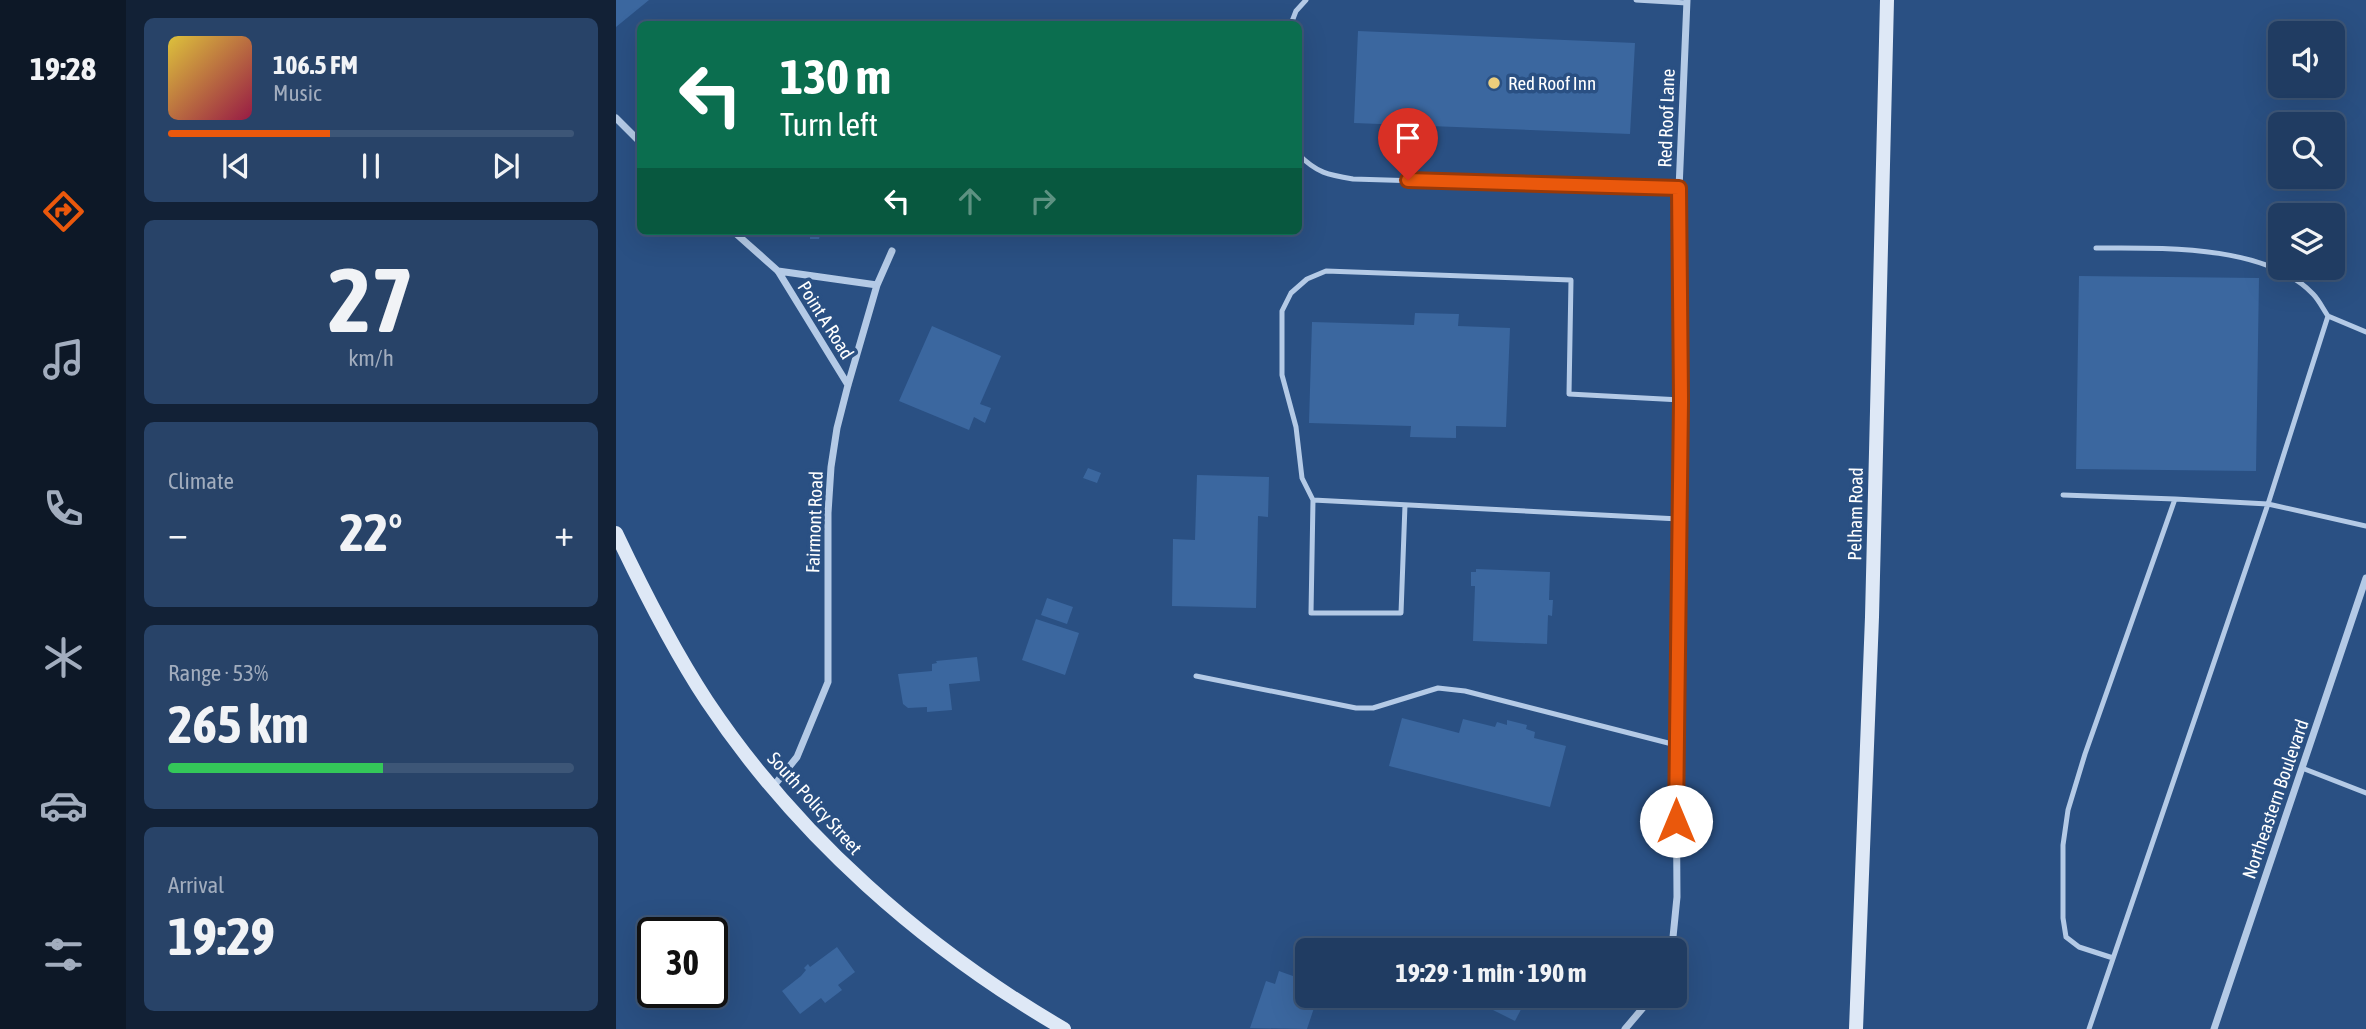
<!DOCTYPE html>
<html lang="en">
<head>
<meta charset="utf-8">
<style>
	:root { --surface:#203c62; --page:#284368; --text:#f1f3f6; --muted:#a2adbe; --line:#3d5677; --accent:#ea580c }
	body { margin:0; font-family:"Asap Condensed",sans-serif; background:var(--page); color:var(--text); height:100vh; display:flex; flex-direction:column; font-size:26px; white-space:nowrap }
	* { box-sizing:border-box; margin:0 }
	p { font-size:23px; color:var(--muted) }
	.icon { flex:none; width:38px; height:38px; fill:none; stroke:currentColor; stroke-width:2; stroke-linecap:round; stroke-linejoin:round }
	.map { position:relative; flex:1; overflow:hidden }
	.panel { display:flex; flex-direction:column; gap:18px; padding:18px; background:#122136; width:490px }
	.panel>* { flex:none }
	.banner { position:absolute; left:21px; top:21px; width:665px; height:214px; border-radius:10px; box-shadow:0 7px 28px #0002,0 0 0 2px var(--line); background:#0b6e4f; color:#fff; overflow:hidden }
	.controls { position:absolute; left:1652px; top:21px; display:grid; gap:14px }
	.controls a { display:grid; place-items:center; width:77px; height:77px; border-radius:10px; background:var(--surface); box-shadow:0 7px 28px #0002,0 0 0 2px var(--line); font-size:35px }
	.speed { position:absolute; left:21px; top:917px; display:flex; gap:14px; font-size:35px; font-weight:700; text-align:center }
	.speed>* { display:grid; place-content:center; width:91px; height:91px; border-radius:50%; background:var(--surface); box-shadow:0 7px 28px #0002,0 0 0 2px var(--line); line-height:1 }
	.speed .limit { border:4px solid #111; border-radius:10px; background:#fff; color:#111 }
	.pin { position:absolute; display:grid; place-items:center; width:60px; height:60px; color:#fff; margin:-72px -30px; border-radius:50% 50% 50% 0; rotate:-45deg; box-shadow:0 0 7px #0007 }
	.pin .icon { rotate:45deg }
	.me { position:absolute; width:77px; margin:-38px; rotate:0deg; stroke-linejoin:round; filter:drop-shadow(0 0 5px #0008) }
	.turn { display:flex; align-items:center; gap:24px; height:147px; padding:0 28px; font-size:32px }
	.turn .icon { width:91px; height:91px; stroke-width:2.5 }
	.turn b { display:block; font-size:49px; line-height:60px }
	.lanes { display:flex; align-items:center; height:66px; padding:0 28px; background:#0003; justify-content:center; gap:35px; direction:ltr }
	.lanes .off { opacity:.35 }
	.big { font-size:52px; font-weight:700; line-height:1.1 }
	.panel .widget { flex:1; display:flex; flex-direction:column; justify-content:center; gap:10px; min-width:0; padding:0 24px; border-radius:10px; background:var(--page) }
	.panel .dial { align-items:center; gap:0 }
	.dial b { font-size:91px; line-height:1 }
	.song { display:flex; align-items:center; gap:21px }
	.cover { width:84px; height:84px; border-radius:10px; background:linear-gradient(135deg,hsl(50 70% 55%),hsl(340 70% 35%)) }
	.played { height:7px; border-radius:4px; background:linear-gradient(90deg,var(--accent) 40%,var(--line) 40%) }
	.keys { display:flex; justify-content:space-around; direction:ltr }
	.heat { display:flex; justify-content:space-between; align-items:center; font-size:38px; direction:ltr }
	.charge { height:10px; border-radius:5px; background:linear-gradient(90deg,#34c759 53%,var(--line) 0) }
	.trip { position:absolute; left:679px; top:938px; width:392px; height:70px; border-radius:10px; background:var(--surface); box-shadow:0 7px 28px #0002,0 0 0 2px var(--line); font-weight:700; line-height:70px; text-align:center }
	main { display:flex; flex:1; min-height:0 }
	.tab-bar { display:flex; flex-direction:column; width:126px; justify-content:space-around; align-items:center; background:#0d1827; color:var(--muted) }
	.tab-bar .icon { width:49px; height:49px }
	.tab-bar .current { color:var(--accent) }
	.tab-bar b { font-size:32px; color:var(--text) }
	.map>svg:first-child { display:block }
</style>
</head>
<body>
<main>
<nav class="tab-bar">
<b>19:28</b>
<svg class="icon current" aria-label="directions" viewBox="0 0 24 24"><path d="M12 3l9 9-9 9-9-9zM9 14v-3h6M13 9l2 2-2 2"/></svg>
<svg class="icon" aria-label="music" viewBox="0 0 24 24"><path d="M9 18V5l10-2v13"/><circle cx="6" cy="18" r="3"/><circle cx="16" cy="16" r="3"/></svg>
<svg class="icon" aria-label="phone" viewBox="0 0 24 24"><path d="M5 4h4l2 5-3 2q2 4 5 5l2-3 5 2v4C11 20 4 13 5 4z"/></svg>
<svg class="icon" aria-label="climate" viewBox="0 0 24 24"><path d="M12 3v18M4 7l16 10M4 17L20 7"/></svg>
<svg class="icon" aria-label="car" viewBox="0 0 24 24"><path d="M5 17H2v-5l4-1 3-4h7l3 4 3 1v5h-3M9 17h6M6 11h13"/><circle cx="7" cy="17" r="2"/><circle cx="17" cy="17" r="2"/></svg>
<svg class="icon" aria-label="filters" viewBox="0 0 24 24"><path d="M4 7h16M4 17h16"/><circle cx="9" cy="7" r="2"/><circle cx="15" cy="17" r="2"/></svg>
</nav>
<section class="panel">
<div class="widget">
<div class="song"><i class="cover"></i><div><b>106.5 FM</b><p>Music</p></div></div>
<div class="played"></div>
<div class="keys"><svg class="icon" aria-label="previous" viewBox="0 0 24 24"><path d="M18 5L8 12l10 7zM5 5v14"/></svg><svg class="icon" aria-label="pause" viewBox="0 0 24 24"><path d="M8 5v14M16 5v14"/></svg><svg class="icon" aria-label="next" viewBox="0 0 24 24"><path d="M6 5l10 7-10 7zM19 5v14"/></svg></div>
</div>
<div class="widget dial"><b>27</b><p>km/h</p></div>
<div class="widget"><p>Climate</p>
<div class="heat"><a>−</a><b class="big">22°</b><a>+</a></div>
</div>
<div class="widget"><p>Range · 53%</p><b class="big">265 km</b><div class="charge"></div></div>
<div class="widget"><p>Arrival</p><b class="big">19:29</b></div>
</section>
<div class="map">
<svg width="1750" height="1029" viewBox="0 0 1750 1029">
	<rect width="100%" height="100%" fill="#2a5083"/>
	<path fill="#3b679f" d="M0 0H33L0 27Z
		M742 31 1019 43 1014 134 738 123Z
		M189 231H210L209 236 204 235 203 239H194V234H188Z
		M1463 276 1643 278 1640 471 1460 469Z
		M799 313 843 314 842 326 894 328 890 427 840 426V438L794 437 795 426 693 423 696 322 798 325Z
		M316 326 385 356 364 404 375 408 369 423 358 417 353 430 283 401Z
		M472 468 485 473 481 483 467 478Z
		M581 475 653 477 652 517 642 516 640 608 556 606 557 539 579 540Z
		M860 569 934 572 933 600H937L936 616 932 615 931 644 857 641 859 586H855V572H860Z
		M431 598 457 607 451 624 425 615Z
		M420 619 463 633 449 675 406 660Z
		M361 657 364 681 333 684 336 710 311 712V707L292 708 287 704 282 674 316 671V664L321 663 320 661Z
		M786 718 843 733 847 719 879 727 881 722 891 725V720L911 725 910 729 919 732 918 738 950 746 934 807 773 766Z
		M221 947 239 972 222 985 226 990 209 1003 205 998 184 1014 166 991 185 976 190 970 188 968 192 964 194 967Z
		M691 970V996H702L691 1029 634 1028 650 981 659 984 663 971 688 980Z
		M854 996H912L899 1021 853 998Z"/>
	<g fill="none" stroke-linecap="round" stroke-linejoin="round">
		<path stroke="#b4cae6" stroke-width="5" d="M1020 0 1071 3
			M675 24 680 11 690 0
			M682 154C701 173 712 175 737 179L1063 189
			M1480 248C1545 248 1649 244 1697 294 1703 300 1707 309 1712 316
			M1447 495 1559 499
			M697 500 686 478 680 427 666 375V311L675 293 691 279 710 271 955 280 953 394 1065 400
			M789 505 785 613H695L697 500C819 506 941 513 1063 519
			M580 676 740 708H757L822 688 849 691 1060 745
			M1686 768 1750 793
			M1497 958 1463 947 1450 937 1447 918V845L1452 810 1469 754 1559 499 1652 504 1750 526
			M1473 1029 1652 504 1712 316 1750 332"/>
		<path stroke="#b4cae6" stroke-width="7" d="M0 118 24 142
			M117 231 162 271 232 385
			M162 271 261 285
			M156 788 181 757 212 682V513L215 467 221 428 232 385 261 285 276 251
			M1053 950 1057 937 1061 897 1060 745 1065 400 1063 189 1071 0
			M1009 1029 1037 996
			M1598 1029 1750 578"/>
		<path stroke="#dee8f6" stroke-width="14" d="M0 533C27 590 56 648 91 701 181 836 308 948 448 1029
			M1240 1029 1256 617 1271 0"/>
	</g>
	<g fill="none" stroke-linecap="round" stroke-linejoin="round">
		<defs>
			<path id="route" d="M792 180 1063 188 1065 400 1060 821"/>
		</defs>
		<use href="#route" stroke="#983908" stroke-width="18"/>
		<use href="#route" stroke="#ea580c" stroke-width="12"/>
	</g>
	<circle fill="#ecce7c" stroke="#2a5083" stroke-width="2.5" cx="878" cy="83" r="7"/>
	<g text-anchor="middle" stroke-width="7" stroke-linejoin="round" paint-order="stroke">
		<g font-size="19" fill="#fff" stroke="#2a5083" text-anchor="start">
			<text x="892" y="90">Red Roof Inn</text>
		</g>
		<g font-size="19" fill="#fff" stroke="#2a5083">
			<text transform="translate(1050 118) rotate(-88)" y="7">Red Roof Lane</text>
			<text transform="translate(210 320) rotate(58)" y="7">Point A Road</text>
			<text transform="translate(1239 514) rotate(-89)" y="7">Pelham Road</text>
			<text transform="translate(198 522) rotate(-88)" y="7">Fairmont Road</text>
			<text transform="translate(1659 799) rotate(-71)" y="7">Northeastern Boulevard</text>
			<text transform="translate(199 803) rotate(48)" y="7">South Policy Street</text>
		</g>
	</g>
</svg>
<div class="controls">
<a><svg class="icon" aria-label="sound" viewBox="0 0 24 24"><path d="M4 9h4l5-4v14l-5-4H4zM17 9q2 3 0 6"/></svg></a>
<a><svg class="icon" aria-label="search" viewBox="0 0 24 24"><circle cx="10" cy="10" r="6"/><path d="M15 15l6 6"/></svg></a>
<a><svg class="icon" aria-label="layers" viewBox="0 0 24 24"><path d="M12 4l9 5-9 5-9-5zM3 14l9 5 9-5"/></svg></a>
</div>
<div class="speed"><div class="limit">30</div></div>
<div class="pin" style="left:792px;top:180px;background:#d93025"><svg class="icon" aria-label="arrive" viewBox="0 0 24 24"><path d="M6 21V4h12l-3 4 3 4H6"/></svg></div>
<svg class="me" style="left:1060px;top:821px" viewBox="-20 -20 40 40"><circle r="19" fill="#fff"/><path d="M0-13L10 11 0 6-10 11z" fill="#ea580c"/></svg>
<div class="trip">19:29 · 1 min · 190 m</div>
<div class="banner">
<div class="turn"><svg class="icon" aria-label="left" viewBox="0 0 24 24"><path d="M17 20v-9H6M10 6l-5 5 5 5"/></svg><div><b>130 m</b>Turn left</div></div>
<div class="lanes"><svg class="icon" aria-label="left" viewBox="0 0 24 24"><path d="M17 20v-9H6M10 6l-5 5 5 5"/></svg><svg class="icon off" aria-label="ahead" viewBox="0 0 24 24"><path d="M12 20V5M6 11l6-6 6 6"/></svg><svg class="icon off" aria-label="right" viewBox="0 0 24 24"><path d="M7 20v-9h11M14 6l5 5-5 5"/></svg></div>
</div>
</div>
</main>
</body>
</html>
